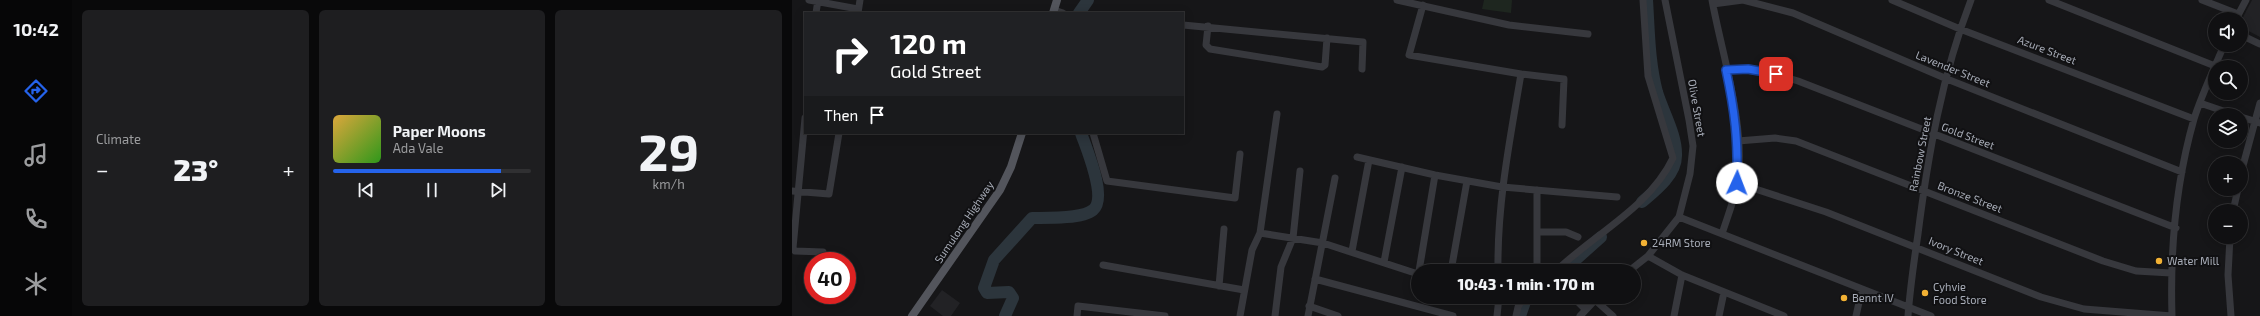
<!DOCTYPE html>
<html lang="en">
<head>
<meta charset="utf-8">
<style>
	:root { --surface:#101012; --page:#1e1e20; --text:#f1f3f6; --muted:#9c9d9f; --line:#303032; --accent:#2563eb }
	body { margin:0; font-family:"Exo 2",sans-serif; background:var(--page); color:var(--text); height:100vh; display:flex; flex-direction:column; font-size:15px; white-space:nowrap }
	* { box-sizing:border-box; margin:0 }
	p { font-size:13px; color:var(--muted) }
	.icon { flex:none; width:22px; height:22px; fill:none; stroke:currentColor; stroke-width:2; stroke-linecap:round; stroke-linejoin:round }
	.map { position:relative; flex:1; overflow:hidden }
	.panel { display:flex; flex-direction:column; gap:10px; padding:10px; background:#09090a; width:720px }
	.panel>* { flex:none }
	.hud { position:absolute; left:12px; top:12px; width:380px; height:122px; border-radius:0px; box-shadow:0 2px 10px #0003,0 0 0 1px var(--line); background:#202124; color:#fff; overflow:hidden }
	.tools { position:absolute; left:1416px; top:12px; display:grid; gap:8px }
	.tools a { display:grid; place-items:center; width:40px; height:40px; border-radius:50%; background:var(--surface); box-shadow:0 2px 10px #0003,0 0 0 1px var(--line); font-size:20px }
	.speed { position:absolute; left:12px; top:252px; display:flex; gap:8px; font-size:20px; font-weight:700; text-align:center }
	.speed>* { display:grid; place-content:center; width:52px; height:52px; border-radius:50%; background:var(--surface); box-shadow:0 2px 10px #0003,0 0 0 1px var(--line); line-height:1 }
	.speed .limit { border:6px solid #d22; background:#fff; color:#111 }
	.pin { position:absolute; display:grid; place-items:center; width:34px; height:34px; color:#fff; margin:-17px; border-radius:8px; box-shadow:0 2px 6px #0006 }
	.me { position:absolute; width:44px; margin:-22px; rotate:2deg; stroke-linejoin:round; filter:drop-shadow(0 0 3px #0008) }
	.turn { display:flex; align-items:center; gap:14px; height:84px; padding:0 20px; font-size:18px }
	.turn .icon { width:52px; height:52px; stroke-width:2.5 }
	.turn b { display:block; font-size:28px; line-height:34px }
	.then { display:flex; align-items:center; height:38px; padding:0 20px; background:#0003; gap:8px; font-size:15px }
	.big { font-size:30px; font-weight:800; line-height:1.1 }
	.panel .card { flex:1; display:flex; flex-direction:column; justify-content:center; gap:6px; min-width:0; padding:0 14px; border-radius:6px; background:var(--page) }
	.panel .dial { align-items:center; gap:0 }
	.dial b { font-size:52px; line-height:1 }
	.song { display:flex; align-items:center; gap:12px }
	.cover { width:48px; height:48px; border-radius:6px; background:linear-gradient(135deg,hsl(40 70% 55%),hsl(110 70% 35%)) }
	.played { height:4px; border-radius:2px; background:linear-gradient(90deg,var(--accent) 85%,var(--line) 85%) }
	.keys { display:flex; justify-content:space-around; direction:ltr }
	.heat { display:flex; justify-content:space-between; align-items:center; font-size:22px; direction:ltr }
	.panel .tiles { flex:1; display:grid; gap:10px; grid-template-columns:repeat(3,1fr) }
	.trip { position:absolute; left:619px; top:264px; width:230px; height:40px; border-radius:20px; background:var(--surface); box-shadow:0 2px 10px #0003,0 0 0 1px var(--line); font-weight:800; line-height:40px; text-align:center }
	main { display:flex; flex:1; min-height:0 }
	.dock { display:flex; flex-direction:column; width:72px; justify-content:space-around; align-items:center; background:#060607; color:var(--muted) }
	.dock .icon { width:28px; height:28px }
	.dock .current { color:var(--accent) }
	.dock b { font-size:18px; color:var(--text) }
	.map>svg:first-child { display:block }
</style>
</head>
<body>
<main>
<nav class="dock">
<b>10:42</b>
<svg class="icon current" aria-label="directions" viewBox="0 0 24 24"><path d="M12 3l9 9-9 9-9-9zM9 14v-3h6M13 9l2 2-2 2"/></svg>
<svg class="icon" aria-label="music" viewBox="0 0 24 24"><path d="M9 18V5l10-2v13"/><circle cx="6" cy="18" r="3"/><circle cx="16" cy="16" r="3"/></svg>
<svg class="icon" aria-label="phone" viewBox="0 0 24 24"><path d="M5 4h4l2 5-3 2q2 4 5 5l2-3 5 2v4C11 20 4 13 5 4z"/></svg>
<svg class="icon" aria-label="climate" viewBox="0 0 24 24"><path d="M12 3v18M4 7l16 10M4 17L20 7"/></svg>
</nav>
<section class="panel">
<div class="tiles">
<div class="card"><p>Climate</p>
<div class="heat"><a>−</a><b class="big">23°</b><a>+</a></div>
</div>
<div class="card">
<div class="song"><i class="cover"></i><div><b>Paper Moons</b><p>Ada Vale</p></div></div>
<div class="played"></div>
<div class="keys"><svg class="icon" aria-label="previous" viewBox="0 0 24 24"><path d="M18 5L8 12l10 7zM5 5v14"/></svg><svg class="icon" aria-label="pause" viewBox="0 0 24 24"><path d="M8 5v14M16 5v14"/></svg><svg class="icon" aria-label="next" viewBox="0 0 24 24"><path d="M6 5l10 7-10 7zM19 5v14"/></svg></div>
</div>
<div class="card dial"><b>29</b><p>km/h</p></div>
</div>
</section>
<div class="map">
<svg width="1468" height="316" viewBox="0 0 1468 316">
	<rect width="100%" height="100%" fill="#161618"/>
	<path fill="#222225" d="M1460 0H1468V37L1449 27V21Z
		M150 290 168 303 159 316H151L138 306Z"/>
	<path fill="#1e261f" d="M692 0H720L719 13 690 9Z"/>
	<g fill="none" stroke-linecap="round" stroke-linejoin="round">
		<path stroke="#2c353c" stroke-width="12" d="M287 13 296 0
			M850 202C863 191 884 175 884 156 885 135 871 112 865 92 857 62 857 30 855 0
			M771 271 809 237
			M213 316 221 298 217 292 195 293 192 288 202 260 240 218C254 218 290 219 301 210 316 198 294 148 289 133
			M728 316 734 299 737 297"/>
		<path stroke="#37383d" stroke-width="7" d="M17 0 66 9
			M605 0 717 25 796 34
			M920 0C930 55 955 129 945 184 942 201 935 218 930 234
			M1100 0 1168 29 1402 119
			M1257 0 1423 66
			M1410 0 1446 14
			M921 4 951 0 1001 13 1155 79 1390 172
			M631 5 617 55 729 74 772 79 770 125
			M262 10 271 13
			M24 13 26 0
			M66 13 68 0
			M1444 19 1454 0
			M391 25 571 42 570 69
			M416 26 414 45 418 49 530 67 533 65 535 38
			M1449 35 1468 44
			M934 70C960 69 982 73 1006 81L1384 228
			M1408 103 1443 115
			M1449 117 1468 123
			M13 118 1 248 3 251 31 252
			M301 133 315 181 443 198 448 154
			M946 141 983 138 1004 141 1311 261 1344 271 1379 273
			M565 157 643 175 710 187 825 197
			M1449 173 1468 103
			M945 183 1034 212 1249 297 1292 309 1380 316
			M0 191 37 194 47 133
			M1441 211 1446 189
			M887 217 1139 316
			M745 232H774L786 237
			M468 233 531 243 626 274
			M1438 237 1436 275 1439 316
			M560 251 577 160
			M856 256 890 275 992 316
			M592 262 610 167
			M311 265 452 290
			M627 271 643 175
			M659 271 675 181
			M706 271C705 204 718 139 729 74
			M733 271 745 267V190
			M764 271C802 234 857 208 881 158L856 76 851 0
			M837 271 856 256 887 217 898 174 901 146 897 120 873 0
			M523 279 661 316
			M427 286 432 229
			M781 297 793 309
			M803 300 821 316
			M517 306 546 316
			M285 316 286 306 373 316
			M448 316 460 250 468 233 485 114
			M483 316 489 267 501 238 508 171
			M516 316 543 178
			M705 316 707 297
			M724 316 726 307 732 297
			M788 316 806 297
			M882 316 890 275
			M927 316 932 292
			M1064 316 1070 289
			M1116 316C1118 289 1122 261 1126 234 1136 155 1150 75 1179 0
			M1380 316C1378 251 1384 182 1402 119 1410 94 1422 69 1432 45"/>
		<path stroke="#53555c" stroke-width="8" d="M261 13 265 0
			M120 316 208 190 219 167 230 133"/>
	</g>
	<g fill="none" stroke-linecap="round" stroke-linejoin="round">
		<defs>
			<path id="route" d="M945 183C946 140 943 112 934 70L956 69 984 74"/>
		</defs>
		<use href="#route" stroke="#184099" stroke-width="10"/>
		<use href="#route" stroke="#2563eb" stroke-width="7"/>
	</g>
	<g fill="#f2b134" stroke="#111113" stroke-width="1.5">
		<circle cx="852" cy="243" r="4"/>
		<circle cx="1367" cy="261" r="4"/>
		<circle cx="1133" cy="293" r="4"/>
		<circle cx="1052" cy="298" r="4"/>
	</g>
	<g text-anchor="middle" stroke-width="4" stroke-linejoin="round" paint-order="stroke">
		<g font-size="11" fill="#a8adb8" stroke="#111113">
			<text transform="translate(1255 50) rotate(21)" y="4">Azure Street</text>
			<text transform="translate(1161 69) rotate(22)" y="4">Lavender Street</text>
			<text transform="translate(905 108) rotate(80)" y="4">Olive Street</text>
			<text transform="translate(1176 136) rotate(21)" y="4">Gold Street</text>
			<text transform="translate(1128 154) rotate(-79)" y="4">Rainbow Street</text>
			<text transform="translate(1178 197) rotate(21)" y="4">Bronze Street</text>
			<text transform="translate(172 222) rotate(-56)" y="4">Sumulong Highway</text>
			<text transform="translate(1164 251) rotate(22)" y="4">Ivory Street</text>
		</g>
		<g font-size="11" fill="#a8adb8" stroke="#111113" text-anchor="start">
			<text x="860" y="247">24RM Store</text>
			<text x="1375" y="265">Water Mill</text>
			<text x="1141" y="291">Cyhvie<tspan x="1141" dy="13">Food Store</tspan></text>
			<text x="1060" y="302">Bennt IV</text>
		</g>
	</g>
</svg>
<div class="tools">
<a><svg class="icon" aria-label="sound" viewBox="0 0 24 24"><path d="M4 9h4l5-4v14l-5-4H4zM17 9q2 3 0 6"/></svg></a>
<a><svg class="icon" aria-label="search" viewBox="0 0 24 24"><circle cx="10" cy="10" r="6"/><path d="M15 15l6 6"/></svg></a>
<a><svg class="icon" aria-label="layers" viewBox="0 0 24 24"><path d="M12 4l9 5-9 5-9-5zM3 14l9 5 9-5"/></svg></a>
<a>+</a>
<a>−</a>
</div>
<div class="speed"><div class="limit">40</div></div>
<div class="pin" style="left:984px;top:74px;background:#d93025"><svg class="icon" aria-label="arrive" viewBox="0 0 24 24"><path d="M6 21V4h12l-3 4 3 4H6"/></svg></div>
<svg class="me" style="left:945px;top:183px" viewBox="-20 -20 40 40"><circle r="19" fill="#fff"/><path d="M0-13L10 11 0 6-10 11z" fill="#2563eb"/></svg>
<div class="trip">10:43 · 1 min · 170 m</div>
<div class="hud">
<div class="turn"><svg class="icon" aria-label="right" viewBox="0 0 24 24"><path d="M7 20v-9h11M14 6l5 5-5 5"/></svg><div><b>120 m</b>Gold Street</div></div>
<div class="then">Then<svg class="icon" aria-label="arrive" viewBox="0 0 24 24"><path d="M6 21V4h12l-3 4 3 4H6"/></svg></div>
</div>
</div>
</main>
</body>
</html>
